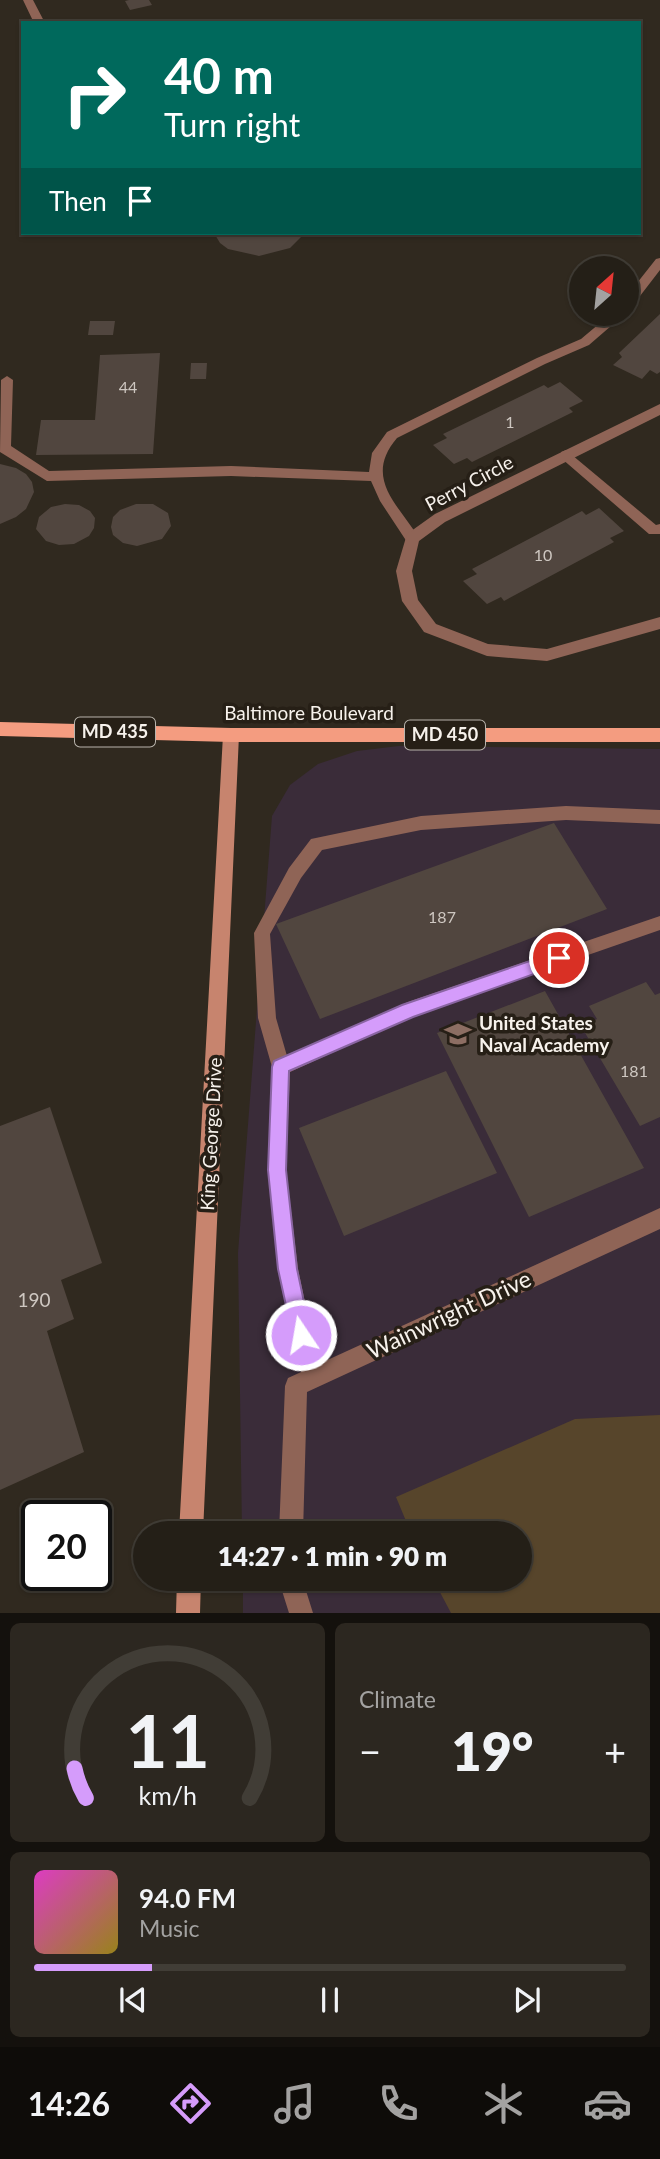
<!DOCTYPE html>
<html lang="en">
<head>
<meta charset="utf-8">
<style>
	:root { --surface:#241f17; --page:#2c2720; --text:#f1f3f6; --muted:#a3a2a1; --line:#413d36; --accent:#d59cfb }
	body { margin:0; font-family:Lato,sans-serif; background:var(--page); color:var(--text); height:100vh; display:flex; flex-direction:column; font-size:26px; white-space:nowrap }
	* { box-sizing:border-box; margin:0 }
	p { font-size:23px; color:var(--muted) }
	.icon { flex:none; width:38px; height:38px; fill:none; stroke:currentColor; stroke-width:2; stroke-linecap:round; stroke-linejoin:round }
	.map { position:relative; height:1613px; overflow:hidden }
	.side { display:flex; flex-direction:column; gap:10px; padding:10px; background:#14110d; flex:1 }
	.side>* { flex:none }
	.hud { position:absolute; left:21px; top:21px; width:620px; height:214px; border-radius:0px; box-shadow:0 2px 5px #0004,0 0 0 2px var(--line); background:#00695c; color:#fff; overflow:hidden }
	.needle { width:46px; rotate:27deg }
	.controls { position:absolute; left:569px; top:256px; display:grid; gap:14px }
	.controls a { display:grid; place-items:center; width:70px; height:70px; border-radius:50%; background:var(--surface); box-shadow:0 2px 5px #0004,0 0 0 2px var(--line); font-size:35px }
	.speed { position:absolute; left:21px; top:1500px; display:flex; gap:14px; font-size:35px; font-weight:700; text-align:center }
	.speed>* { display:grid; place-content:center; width:91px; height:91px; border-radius:50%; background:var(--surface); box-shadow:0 2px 5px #0004,0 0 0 2px var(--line); line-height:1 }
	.speed .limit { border:4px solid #111; border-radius:10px; background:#fff; color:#111 }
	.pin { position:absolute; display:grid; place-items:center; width:60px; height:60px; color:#fff; margin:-30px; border:4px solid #fff; border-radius:50%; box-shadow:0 2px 7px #0007 }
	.me { position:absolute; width:77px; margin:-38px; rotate:348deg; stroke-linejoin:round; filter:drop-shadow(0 0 5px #0008) }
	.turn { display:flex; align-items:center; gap:24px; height:147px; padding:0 28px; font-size:32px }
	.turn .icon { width:91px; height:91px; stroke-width:2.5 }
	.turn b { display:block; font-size:49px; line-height:60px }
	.then { display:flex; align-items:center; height:66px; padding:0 28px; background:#0003; gap:14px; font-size:26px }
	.big { font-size:52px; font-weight:800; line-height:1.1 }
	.side .widget { flex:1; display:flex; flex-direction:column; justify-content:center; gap:10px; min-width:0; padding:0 24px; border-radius:10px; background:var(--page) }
	.side .dial { align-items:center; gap:0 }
	.dial svg { height:182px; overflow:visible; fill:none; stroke:var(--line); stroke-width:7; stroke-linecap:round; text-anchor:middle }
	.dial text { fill:var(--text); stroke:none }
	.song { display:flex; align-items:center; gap:21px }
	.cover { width:84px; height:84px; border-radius:10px; background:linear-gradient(135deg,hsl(310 70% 55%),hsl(50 70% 35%)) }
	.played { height:7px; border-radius:4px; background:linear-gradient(90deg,var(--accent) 20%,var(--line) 20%) }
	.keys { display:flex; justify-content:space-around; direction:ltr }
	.heat { display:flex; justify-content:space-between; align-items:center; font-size:38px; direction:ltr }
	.side .tiles { flex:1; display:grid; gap:10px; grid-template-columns:1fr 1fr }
	.widget:last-child { grid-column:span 2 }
	.trip { position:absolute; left:133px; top:1521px; width:399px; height:70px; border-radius:35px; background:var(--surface); box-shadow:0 2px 5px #0004,0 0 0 2px var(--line); font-weight:800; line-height:70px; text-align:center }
	.dock { display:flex; height:112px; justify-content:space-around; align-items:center; background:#0e0c09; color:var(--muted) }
	.dock .icon { width:49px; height:49px }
	.dock .current { color:var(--accent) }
	.dock b { font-size:32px; color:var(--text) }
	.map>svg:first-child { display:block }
</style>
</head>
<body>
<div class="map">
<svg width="660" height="1613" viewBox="0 0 660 1613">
	<rect width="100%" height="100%" fill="#30291f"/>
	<path fill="#3a2c39" d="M399 746 660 749V1613H243V1579L520 1578V1533H242L238 1253 272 816 290 785 318 764 357 751Z"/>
	<path fill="#57452b" d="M660 1415V1613H451L433 1579 520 1578V1533H411L396 1497 575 1419Z"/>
	<path fill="#51463f" d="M129 0H149L152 5 130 10 125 1Z
		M214 233H305L290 248 259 256 228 249 220 243Z
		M660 314V372L657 374 650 370 642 379 613 365 622 357 619 353Z
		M90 321H115L113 335H88Z
		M160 353 153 454 36 455 41 420H95L100 355Z
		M191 363H207L206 379H190Z
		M560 382 583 401 569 408 573 412 472 462 467 458 454 464 433 445 447 438 443 434 544 385 548 388Z
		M0 464 16 468 26 474 32 482 34 492 26 509 16 517 0 524Z
		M65 504 79 505 90 511 95 518 94 528 89 536 74 544 59 545 46 541 36 529 39 517 51 507Z
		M136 504H153L168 513 171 526 162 539 137 546 123 543 113 535 111 527 113 517 120 510Z
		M599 508 624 531 610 538 614 542 504 601 501 597 487 604 463 581 477 574 472 569 582 511 586 515Z
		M554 823 607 909 320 1019 276 924Z
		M646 982 655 995 660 993V1117L640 1126 581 1026 597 1019 589 1006Z
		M545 991 644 1168 529 1217 437 1033Z
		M446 1071 497 1173 344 1236 299 1128Z
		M50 1107 102 1263 61 1280 74 1319 47 1331 84 1452 0 1490V1126Z"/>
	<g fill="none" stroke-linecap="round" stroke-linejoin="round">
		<path fill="#8f6456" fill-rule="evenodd" d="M660 258V270L630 309 626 310V297L656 259Z
			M612 313H626L589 345 545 364 397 438C363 478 398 504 419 538L412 543 407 542 380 501 371 481 231 476 47 481 0 452 1 380 7 376 13 380 11 446 49 471 231 466 369 472 372 453 387 432 537 358 581 339Z
			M566 450 656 525 660 524V534H649L561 458V452Z
			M566 806 660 810V824L566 820 421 830 322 850 301 878 270 934 276 1018 287 1056 408 1002 660 916V930L412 1016 290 1072 286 1170 298 1269 321 1379 318 1386 311 1389 304 1386 278 1269 268 1170 272 1067 258 1018 254 933 289 868 311 839 421 816Z"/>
		<path fill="#8f6456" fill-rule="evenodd" d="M23 0H33L45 23H34Z
			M660 404V415L445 522 419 541 412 571 418 600 436 624 488 644 547 649 660 617V629L547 661 487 656 424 632 402 601 396 571 407 534 435 514Z
			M660 1208V1229L307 1392 303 1533H279L285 1386 288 1378Z
			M278 1578H302L313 1613H289Z"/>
		<path fill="#c7846e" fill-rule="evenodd" d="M231 728 237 730 239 735 203 1533H179L223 735 225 730Z
			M177 1578H201L200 1613H176Z"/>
		<path fill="#f49c80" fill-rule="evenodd" d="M0 722 231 728H660V742H231L0 736Z"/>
	</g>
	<path fill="#d59cfb" stroke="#8a65a3" stroke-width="2" d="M559 951 565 953 568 958 565 963 413 1017 289 1071 286 1170 297 1269 311 1335 308 1342 301 1345 294 1342 278 1269 268 1170 272 1067 274 1061 402 1005Z"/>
	<defs>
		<symbol id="university-bare" viewBox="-9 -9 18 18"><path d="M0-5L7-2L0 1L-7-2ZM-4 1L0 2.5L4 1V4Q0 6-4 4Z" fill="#8d6e63" stroke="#261f16" stroke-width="2.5" paint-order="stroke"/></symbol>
	</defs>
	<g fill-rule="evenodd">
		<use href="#university-bare" x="439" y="1015" width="38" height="38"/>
	</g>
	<g text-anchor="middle" stroke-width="7" stroke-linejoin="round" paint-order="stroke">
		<g font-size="16" fill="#cec7c1">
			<text x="128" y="393">44</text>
			<text x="510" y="428">1</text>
			<text x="543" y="561">10</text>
			<text x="442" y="923">187</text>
			<text x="634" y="1077">181</text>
		</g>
		<g fill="#261f16" stroke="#b8b3ac" stroke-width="2">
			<rect x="75" y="717.5" width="80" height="29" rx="5"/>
			<rect x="405" y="720.5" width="80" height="29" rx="5"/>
		</g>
		<g font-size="18" font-weight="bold" fill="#f7f2ec">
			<text x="115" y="738">MD 435</text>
			<text x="445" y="741">MD 450</text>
		</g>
		<g font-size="19" fill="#f7f2ec" stroke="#261f16">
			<text transform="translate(469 483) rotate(-28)" y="7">Perry Circle</text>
			<text x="309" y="720">Baltimore Boulevard</text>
			<text transform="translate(211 1134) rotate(-87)" y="7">King George Drive</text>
		</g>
		<g font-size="19" font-weight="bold" fill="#f7f2ec" stroke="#261f16" text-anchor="start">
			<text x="479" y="1030">United States<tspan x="479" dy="22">Naval Academy</tspan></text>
		</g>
		<g font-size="19" fill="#cec7c1">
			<text x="34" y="1307">190</text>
		</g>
		<g font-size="23" fill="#f7f2ec" stroke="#261f16">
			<text transform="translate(449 1315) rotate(-25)" y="8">Wainwright Drive</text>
		</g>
	</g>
</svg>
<div class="controls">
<a><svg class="needle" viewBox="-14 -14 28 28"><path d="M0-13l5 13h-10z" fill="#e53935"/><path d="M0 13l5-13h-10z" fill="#a3a2a1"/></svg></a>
</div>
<div class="speed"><div class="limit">20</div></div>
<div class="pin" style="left:559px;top:958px;background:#d93025"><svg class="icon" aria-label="arrive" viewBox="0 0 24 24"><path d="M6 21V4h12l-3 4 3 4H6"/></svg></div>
<svg class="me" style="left:301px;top:1335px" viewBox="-20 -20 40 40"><circle r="17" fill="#d59cfb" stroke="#fff" stroke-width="3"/><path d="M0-11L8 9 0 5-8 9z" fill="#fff"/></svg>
<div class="trip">14:27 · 1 min · 90 m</div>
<div class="hud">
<div class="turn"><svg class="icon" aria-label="right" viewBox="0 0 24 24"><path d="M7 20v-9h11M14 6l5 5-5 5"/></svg><div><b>40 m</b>Turn right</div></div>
<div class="then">Then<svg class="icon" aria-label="arrive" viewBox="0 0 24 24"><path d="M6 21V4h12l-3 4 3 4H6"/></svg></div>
</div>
</div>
<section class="side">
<div class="tiles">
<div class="widget dial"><svg viewBox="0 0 100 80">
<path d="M14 69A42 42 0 1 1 86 69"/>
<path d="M14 69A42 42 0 0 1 9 56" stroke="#d59cfb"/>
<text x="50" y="56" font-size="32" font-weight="700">11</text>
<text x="50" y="72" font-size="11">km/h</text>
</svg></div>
<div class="widget"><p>Climate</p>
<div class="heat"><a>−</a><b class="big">19°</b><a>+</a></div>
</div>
<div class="widget">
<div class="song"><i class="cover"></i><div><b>94.0 FM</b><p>Music</p></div></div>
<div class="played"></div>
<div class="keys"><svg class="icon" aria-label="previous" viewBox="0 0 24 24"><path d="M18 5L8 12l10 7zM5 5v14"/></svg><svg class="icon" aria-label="pause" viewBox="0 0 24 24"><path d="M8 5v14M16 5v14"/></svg><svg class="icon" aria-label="next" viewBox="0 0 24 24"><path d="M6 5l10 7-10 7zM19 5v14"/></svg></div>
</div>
</div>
</section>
<nav class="dock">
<b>14:26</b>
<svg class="icon current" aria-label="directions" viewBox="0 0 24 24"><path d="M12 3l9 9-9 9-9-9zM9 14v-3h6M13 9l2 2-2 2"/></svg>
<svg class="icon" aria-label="music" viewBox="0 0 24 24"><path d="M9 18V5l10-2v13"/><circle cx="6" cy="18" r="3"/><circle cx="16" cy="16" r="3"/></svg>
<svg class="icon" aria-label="phone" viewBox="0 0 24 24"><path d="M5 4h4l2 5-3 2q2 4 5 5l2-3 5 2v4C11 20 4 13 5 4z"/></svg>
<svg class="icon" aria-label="climate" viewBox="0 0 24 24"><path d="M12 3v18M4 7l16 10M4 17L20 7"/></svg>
<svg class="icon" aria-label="car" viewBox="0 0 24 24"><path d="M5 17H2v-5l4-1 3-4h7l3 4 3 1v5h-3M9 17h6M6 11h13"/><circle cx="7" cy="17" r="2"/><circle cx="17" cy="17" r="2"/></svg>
</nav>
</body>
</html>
